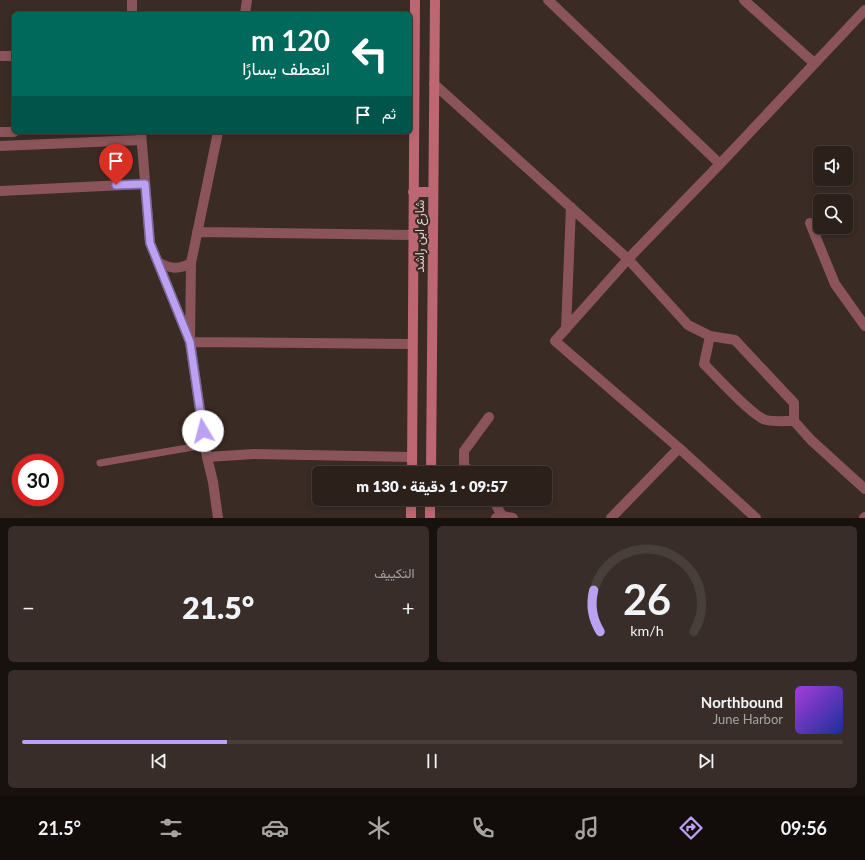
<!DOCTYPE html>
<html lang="ar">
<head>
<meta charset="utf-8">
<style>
	:root { --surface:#2c201b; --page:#382d28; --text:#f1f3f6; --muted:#a6a3a3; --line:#483e3a; --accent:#bca0f2 }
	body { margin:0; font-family:Lato,Vazirmatn,sans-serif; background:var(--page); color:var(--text); direction:rtl; height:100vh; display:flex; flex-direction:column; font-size:15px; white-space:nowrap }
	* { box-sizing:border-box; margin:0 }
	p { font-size:13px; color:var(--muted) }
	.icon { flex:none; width:22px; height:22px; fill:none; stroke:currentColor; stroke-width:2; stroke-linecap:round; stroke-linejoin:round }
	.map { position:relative; height:518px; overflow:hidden; direction:ltr }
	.panel { display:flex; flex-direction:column; gap:8px; padding:8px; background:#18120f; flex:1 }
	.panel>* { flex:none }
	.top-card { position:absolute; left:12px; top:12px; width:400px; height:122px; border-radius:6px; box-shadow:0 2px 6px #0003,0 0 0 1px var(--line); direction:rtl; background:#00695c; color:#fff; overflow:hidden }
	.buttons { position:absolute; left:813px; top:146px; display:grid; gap:8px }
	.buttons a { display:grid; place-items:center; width:40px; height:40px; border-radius:6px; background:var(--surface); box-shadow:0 2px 6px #0003,0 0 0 1px var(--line); font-size:20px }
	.speed { position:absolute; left:12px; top:454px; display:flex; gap:8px; font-size:20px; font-weight:700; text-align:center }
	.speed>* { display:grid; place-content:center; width:52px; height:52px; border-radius:50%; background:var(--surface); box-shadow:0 2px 6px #0003,0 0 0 1px var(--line); line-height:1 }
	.speed .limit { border:6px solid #d22; background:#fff; color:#111 }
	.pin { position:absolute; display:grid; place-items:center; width:34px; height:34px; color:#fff; margin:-41px -17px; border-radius:50% 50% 50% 0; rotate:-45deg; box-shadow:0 0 4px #0007 }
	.pin .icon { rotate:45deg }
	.me { position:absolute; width:44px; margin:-22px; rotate:352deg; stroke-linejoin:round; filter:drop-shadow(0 0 3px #0008) }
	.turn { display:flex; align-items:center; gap:14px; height:84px; padding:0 16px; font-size:18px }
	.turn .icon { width:52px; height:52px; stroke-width:2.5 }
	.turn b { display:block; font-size:28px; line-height:34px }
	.then { display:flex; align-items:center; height:38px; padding:0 16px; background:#0003; gap:8px; font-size:15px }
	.big { font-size:30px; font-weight:800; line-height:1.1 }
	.panel .card { flex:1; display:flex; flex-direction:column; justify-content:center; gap:6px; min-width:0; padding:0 14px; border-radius:6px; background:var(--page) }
	.panel .dial { align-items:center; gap:0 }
	.dial svg { height:104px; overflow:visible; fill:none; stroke:var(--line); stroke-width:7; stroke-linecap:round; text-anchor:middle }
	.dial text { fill:var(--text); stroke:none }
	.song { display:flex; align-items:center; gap:12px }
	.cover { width:48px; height:48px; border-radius:6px; background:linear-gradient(135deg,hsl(280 70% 55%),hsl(230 70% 35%)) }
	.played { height:4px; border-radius:2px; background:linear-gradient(90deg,var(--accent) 25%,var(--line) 25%) }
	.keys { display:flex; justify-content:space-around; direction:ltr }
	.heat { display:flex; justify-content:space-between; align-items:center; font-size:22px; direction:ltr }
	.panel .tiles { flex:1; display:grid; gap:8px; grid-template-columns:1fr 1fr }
	.card:last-child { grid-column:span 2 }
	.trip { position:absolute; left:312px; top:466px; width:240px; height:40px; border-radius:6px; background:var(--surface); box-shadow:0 2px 6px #0003,0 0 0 1px var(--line); font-weight:800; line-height:40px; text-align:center; direction:rtl }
	.menu { display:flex; height:64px; justify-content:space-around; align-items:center; background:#120d0b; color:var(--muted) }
	.menu .icon { width:28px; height:28px }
	.menu .current { color:var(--accent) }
	.menu b { font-size:18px; color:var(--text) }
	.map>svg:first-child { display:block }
</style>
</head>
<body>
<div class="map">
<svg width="865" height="518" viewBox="0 0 865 518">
	<rect width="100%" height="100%" fill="#3a2b24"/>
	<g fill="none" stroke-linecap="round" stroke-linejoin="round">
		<path stroke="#8a545a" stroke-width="7" d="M100 463 205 445"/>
		<path stroke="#8a545a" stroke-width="10" d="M132 0V14
			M548 0 720 164
			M744 0 814 63
			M245 14 247 0
			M0 56H14
			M434 84 628 259 688 325 710 336 735 340 794 403V421L811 440 865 489
			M0 132H14
			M141 132 150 243 190 342 412 344
			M218 132 191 263 190 342 207 457 213 482 218 518
			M0 146 141 140
			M0 191 145 184
			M810 223 835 284 865 326
			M197 232 412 235
			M158 262C170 269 179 270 191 263
			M566 329 571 207
			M710 336 704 364C715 375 753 417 766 420 775 422 785 421 794 421
			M207 457 254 454 412 457
			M471 473 464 465V451L489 417
			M493 499 502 516
			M496 518 502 516 513 518
			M611 518 679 448
			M756 518 679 448 555 341 628 259 720 164 865 10
			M864 518 865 517"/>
		<path stroke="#bc6771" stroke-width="10" d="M413 192H433
			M412 473 415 0
			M431 473 435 0
			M411 518V499
			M430 518V499"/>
	</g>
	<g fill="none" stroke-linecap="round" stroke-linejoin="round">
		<defs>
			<path id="route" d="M116 185 145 184 150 243 190 342 203 431"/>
		</defs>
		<use href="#route" stroke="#7a689d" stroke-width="10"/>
		<use href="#route" stroke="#bca0f2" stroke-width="7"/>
	</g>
	<g text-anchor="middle" stroke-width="4" stroke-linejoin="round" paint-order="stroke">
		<g font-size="13" fill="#dcd2cd" stroke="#3a2b24">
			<text transform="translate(419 236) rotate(-90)" y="5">شارع ابن راشد</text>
		</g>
	</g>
</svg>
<div class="buttons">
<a><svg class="icon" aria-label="sound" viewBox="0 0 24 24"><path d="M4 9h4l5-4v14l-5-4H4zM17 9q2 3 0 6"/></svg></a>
<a><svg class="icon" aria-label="search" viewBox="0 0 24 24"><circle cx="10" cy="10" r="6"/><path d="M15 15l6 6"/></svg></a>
</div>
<div class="speed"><div class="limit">30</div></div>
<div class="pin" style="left:116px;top:185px;background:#d93025"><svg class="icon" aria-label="arrive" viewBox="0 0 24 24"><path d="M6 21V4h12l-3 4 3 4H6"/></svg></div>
<svg class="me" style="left:203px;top:431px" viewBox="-20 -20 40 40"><circle r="19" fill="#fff"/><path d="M0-13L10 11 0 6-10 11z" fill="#bca0f2"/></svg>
<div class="trip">09:57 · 1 دقيقة · 130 m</div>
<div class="top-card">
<div class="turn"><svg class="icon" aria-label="left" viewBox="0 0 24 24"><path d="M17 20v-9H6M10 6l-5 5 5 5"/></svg><div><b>120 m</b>انعطف يسارًا</div></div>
<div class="then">ثم<svg class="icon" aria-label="arrive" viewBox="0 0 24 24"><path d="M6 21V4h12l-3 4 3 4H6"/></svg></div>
</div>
</div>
<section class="panel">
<div class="tiles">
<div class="card dial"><svg viewBox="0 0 100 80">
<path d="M14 69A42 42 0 1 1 86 69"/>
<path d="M14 69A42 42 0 0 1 9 37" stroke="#bca0f2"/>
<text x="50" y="56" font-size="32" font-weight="700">26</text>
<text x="50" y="72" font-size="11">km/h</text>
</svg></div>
<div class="card"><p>التكييف</p>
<div class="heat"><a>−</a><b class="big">21.5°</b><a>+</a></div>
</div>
<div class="card">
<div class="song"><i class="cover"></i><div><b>Northbound</b><p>June Harbor</p></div></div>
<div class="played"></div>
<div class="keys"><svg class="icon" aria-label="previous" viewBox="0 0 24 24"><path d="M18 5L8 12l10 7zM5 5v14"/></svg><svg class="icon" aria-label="pause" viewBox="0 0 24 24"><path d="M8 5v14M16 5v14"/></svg><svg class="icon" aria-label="next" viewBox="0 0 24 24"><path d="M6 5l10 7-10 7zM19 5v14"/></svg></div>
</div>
</div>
</section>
<nav class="menu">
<b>09:56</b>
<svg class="icon current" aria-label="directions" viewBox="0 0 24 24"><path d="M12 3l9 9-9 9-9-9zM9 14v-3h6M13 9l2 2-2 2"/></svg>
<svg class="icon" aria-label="music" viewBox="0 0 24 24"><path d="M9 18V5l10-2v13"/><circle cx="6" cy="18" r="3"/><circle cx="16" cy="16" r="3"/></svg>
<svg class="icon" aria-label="phone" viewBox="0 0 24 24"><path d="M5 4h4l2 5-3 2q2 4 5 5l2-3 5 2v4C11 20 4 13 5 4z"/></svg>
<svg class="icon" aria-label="climate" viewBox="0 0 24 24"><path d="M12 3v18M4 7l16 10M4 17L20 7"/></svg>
<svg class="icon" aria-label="car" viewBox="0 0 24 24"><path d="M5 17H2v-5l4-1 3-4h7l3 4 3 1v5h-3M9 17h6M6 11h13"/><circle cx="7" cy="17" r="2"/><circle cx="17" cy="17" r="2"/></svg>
<svg class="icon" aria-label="filters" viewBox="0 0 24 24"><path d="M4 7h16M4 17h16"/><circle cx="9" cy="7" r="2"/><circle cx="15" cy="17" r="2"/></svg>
<b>21.5°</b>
</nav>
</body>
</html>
